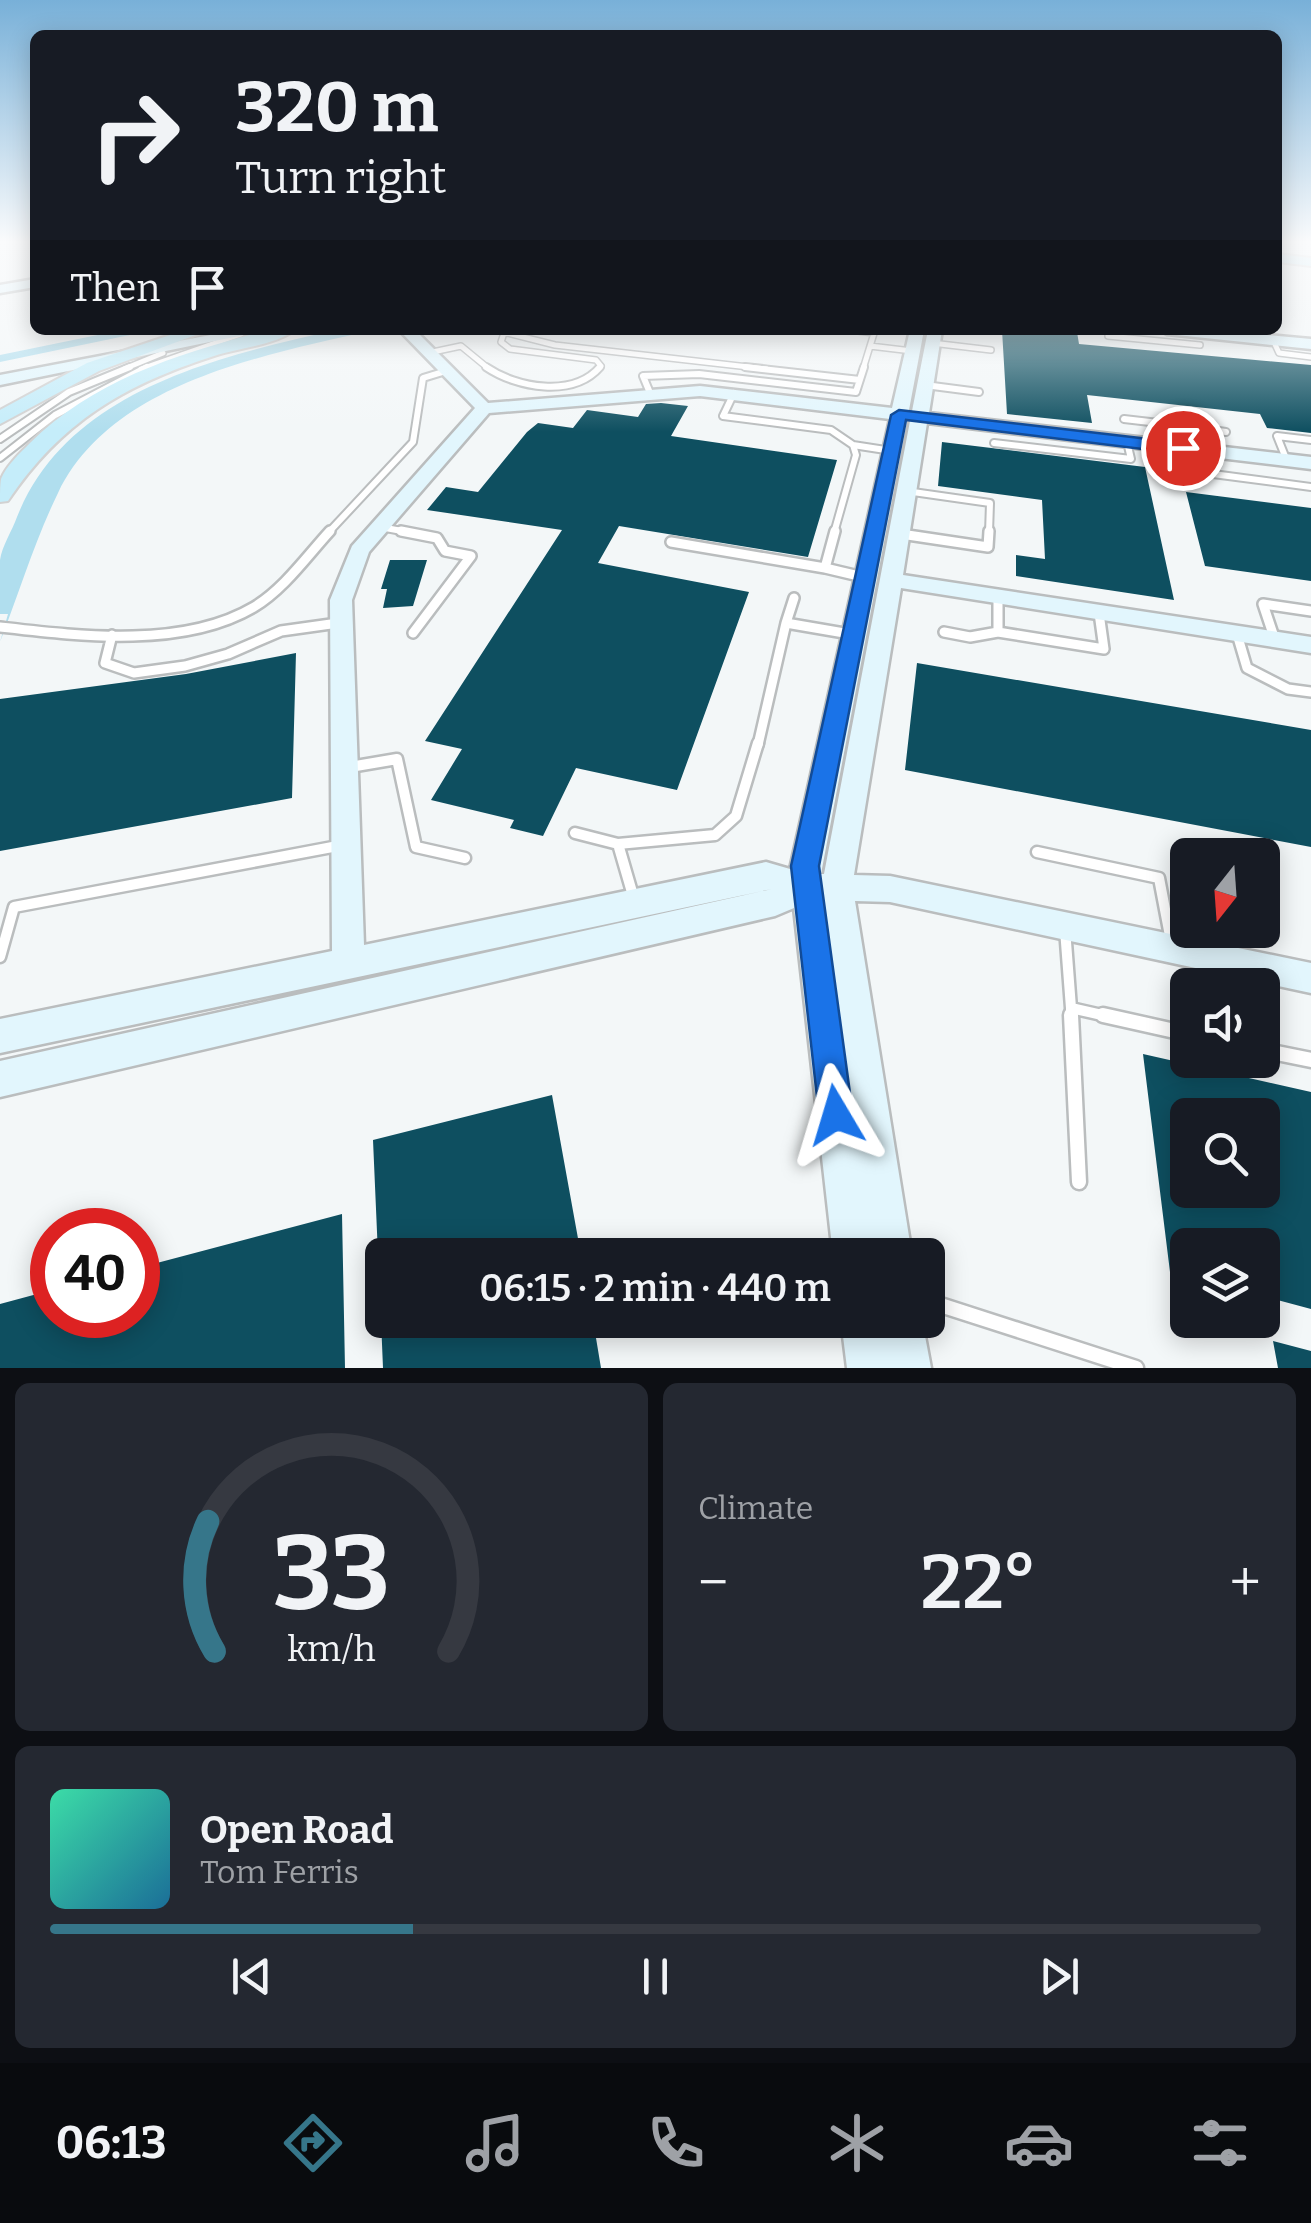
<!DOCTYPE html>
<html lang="en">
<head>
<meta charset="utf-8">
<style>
	:root { --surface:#171b24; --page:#242831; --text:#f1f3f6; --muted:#9ea1a6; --line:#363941; --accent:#36768a }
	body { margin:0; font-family:Bitter,serif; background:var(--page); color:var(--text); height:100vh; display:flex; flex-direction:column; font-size:38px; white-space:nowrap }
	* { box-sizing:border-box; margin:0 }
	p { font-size:32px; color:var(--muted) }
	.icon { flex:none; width:55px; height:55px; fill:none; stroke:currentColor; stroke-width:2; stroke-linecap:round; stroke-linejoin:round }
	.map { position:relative; height:1368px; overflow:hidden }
	.side { display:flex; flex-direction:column; gap:15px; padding:15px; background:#0d0f14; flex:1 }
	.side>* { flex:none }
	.guide { position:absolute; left:30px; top:30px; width:1252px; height:305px; border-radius:15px; box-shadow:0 5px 25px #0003; background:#171b24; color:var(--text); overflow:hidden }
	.needle { width:65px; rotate:197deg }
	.buttons { position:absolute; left:1170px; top:838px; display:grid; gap:20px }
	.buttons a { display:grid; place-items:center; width:110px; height:110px; border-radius:15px; background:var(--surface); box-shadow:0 5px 25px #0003; font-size:50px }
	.speed { position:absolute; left:30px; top:1208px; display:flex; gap:20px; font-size:50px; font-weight:700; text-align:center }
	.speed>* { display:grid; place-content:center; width:130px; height:130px; border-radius:50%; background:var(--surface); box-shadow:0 5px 25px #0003; line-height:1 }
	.speed .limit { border:15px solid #d22; background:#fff; color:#111 }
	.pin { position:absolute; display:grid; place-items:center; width:85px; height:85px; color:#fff; margin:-42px; border:5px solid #fff; border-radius:50%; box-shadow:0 2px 10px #0007 }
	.me { position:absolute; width:110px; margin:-55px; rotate:353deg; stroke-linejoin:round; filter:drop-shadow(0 0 8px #0008) }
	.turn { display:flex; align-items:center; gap:35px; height:210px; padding:0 40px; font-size:45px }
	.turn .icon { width:130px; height:130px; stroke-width:2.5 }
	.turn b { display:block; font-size:70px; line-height:85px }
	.then { display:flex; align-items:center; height:95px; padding:0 40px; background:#0003; gap:20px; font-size:38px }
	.big { font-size:75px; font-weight:600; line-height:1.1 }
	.side .tile { flex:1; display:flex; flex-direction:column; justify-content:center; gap:15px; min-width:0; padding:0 35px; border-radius:15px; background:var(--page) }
	.side .dial { align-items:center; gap:0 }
	.dial svg { height:260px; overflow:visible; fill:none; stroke:var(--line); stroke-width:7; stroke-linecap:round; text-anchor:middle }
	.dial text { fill:var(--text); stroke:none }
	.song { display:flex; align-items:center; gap:30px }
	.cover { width:120px; height:120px; border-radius:15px; background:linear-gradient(135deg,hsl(160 70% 55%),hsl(200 70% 35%)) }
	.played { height:10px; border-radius:5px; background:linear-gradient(90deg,var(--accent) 30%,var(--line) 30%) }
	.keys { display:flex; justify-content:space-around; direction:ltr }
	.heat { display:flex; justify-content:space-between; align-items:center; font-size:55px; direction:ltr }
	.side .tiles { flex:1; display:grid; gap:15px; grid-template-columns:1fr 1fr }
	.tile:last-child { grid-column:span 2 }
	.trip { position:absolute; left:365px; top:1238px; width:580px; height:100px; border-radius:15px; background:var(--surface); box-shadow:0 5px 25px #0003; font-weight:600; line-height:100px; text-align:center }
	.tabs { display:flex; height:160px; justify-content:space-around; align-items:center; background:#090b0e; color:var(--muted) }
	.tabs .icon { width:70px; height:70px }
	.tabs .on { color:var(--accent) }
	.tabs b { font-size:45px; color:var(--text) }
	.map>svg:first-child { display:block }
</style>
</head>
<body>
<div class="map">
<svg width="1311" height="1368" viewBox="0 0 1311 1368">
	<rect width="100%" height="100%" fill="#f3f7f8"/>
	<path fill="#b0deee" d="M122 330H154L0 362V355Z
		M336 330H373C266 355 111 382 58 493 35 540 19 593 0 642L8 614H0C0 597 0 577 0 560 2 546 12 531 17 517 67 391 216 357 336 330Z"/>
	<path fill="#0e4f60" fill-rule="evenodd" d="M1002 330 1077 332 1079 344 1311 365V433L1267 428 1260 414 1087 395 1092 423 1007 414Z
		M661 403 688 406 671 436 837 460 808 557 619 526 598 563 749 592 677 790 576 768 543 836 510 828 514 820 431 800 462 749 425 741 562 530 427 510 446 487 478 492 527 432 538 423 573 428 587 410 638 417 646 404Z
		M942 442 1145 467 1174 600 1016 576V555L1045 559 1042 500 938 486Z
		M1186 492 1311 508V581L1205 566Z
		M390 560H427L413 606 383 608 387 589H381Z
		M296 653 292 798 0 851V699L186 674Z
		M917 663 1311 730V847L905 770Z
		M1143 1054 1311 1092V1309L1262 1296V1245H1188V1276L1170 1272ZM1188 1115H1262V1190H1188Z
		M552 1095 581 1255H378L373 1140Z
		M342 1214 345 1368H0V1304L52 1290V1315H138V1268Z
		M381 1320H593L601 1368H383Z
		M1273 1341 1311 1351V1368H1278Z"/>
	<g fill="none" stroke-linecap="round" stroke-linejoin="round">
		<defs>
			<path id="lane-far4" d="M505 330 501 342 510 349 596 360 601 366 598 369
				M850 330 874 333
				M503 332 555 345 767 369
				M1108 336 1200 345
				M1273 340 1279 353 1311 357
				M932 343 991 350
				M870 346 912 351
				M428 353 461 346 489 369
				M124 369 163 353
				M141 369 241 334
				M863 369 875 330"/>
			<path id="lane-far3" d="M486 367C517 388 573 398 600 367
				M745 367 860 380
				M925 385 979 392
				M650 393 643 376 699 374 856 392 864 367
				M734 393 723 416 831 430 853 445 892 451
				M1124 419 1176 425
				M0 439 69 392 130 367
				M994 443 1131 459 1127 442
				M1183 448 1176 425 1226 432
				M1206 451 1213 474 1311 487
				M0 458 55 415 147 367
				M1287 461 1277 436 1311 440
				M906 491 990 503 989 533
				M380 527 413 533
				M328 533 413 442 423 378 446 371
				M834 533 856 455 853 445"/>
			<path id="lane-far2" d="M401 531 437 538 445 551 471 556 413 633
				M835 531 825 568 863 577
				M901 534 988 547 989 531
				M671 542 825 568
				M794 598 786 623 850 634
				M998 598V632
				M0 627C79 636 183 649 254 607 284 589 307 556 330 531
				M944 632 970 637 998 632 1104 649 1099 613
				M1237 634 1247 668 1288 689 1311 692
				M112 635 105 663 134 673 185 666 228 654 281 631 338 623
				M1275 640 1263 604 1311 611
				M758 745 786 623"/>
			<path id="lane-far1" d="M350 767 397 759 416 847 465 858
				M575 833 618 844
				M1037 852 1159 878 1171 941
				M634 899 618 844 715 835 736 816 758 743
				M1065 929 1071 1008 1115 1018
				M0 957 14 907 343 845
				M1071 1008V1018"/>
			<path id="lane" d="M1071 1015 1079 1182
				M1103 1015 1188 1034
				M1262 1050 1311 1060
				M928 1301 1136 1368"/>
			<path id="secondary" d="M35 279V287L0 293V285Z
				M237 330H268L0 385V375Z
				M399 330H415L488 403 700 386 892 408 910 330H924L909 410 912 411 928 330H942L929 413 1311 457V469L927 423 903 575 1311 637V653L901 588 854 875 890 876 1311 963V993L890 902 855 901 912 1255H833L794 908 775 916 0 1097V1061L772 889 0 1053V1019L332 951 330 600 352 546 475 408ZM700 396 890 419 790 869 766 862 364 945 352 600 369 552 489 413ZM907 421H910L824 874H821Z
				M1160 330H1214L1311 339V349L1167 334Z
				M841 1320H922L931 1368H847Z"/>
			<path id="primary" d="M1278 254 1311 258V266L1278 262Z
				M185 330H209L99 371 0 424V410L87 363Z
				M268 330H295C276 345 238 348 214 356 124 385 61 422 8 501L0 502C0 496 0 485 1 479 6 466 20 453 30 443 94 379 183 352 268 330Z"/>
		</defs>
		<use href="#lane-far4" stroke="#babdbe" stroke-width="8"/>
		<use href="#lane-far3" stroke="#babdbe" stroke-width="10"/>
		<use href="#lane-far2" stroke="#babdbe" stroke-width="14"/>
		<use href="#lane-far1" stroke="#babdbe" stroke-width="15"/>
		<use href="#lane" stroke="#babdbe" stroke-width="19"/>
		<use href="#secondary" stroke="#babdbe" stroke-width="5"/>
		<use href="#primary" stroke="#d2d2d2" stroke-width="4"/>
		<use href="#lane-far4" stroke="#fff" stroke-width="5"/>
		<use href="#lane-far3" stroke="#fff" stroke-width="6"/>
		<use href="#lane-far2" stroke="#fff" stroke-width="9"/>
		<use href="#lane-far1" stroke="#fff" stroke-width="10"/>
		<use href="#lane" stroke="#fff" stroke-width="14"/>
		<use href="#secondary" fill="#e2f6fd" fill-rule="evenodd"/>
		<use href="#primary" fill="#c5edfa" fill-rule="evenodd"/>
	</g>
	<linearGradient id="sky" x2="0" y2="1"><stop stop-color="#78b0d8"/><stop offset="0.56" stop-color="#fafbfc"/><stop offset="1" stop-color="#fafbfc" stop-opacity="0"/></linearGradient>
	<rect width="1311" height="432" fill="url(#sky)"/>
	<path fill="#1a73e8" stroke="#114b97" stroke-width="2.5" d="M899 410 1183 443 1191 448 1183 454 906 420 819 866 853 1115 848 1127 836 1132 824 1127 819 1115 791 866 891 415Z"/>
</svg>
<div class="buttons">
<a><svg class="needle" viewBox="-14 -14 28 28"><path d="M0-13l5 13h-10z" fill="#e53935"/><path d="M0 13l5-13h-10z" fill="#9ea1a6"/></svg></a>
<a><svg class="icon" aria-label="sound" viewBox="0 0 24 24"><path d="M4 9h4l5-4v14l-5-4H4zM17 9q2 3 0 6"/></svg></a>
<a><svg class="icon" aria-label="search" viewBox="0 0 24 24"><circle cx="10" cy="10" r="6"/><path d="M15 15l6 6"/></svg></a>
<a><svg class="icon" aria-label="layers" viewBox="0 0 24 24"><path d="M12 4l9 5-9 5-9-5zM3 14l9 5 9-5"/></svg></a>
</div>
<div class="speed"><div class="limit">40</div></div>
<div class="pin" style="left:1183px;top:448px;background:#d93025"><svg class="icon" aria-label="arrive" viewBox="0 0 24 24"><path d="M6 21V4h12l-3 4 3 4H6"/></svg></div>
<svg class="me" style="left:836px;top:1115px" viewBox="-20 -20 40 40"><path d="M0-17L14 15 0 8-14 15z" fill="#1a73e8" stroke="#fff" stroke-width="4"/></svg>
<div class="trip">06:15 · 2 min · 440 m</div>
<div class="guide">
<div class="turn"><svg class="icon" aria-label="right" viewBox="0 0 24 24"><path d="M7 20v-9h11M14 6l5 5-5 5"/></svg><div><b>320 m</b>Turn right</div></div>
<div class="then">Then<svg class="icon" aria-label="arrive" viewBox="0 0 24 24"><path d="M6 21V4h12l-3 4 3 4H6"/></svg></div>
</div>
</div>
<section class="side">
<div class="tiles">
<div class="tile dial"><svg viewBox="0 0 100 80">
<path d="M14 69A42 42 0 1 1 86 69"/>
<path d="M14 69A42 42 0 0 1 12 29" stroke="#36768a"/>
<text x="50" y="56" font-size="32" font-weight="700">33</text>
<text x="50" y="72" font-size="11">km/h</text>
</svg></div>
<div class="tile"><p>Climate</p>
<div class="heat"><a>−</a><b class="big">22°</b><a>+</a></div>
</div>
<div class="tile">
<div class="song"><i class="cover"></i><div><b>Open Road</b><p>Tom Ferris</p></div></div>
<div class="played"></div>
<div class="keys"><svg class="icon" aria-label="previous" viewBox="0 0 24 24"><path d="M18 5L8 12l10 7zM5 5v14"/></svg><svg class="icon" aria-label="pause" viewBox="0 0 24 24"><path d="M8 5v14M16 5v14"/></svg><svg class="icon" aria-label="next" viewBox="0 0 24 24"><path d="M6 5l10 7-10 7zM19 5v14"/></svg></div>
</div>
</div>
</section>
<nav class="tabs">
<b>06:13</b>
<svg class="icon on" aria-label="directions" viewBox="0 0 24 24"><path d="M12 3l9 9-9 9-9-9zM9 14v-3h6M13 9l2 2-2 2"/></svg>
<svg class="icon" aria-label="music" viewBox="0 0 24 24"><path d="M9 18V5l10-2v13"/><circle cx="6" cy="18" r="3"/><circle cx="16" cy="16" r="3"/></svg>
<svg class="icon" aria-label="phone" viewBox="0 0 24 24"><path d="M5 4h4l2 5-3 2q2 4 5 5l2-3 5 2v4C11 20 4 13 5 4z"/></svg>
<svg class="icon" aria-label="climate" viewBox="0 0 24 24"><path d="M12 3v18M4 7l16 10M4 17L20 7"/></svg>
<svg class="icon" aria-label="car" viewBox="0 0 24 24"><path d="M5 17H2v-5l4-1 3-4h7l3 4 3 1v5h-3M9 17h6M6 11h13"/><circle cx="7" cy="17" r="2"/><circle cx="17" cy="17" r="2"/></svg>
<svg class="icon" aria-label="filters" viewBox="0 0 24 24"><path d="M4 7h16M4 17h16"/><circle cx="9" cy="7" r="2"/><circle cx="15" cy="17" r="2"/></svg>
</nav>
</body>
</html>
